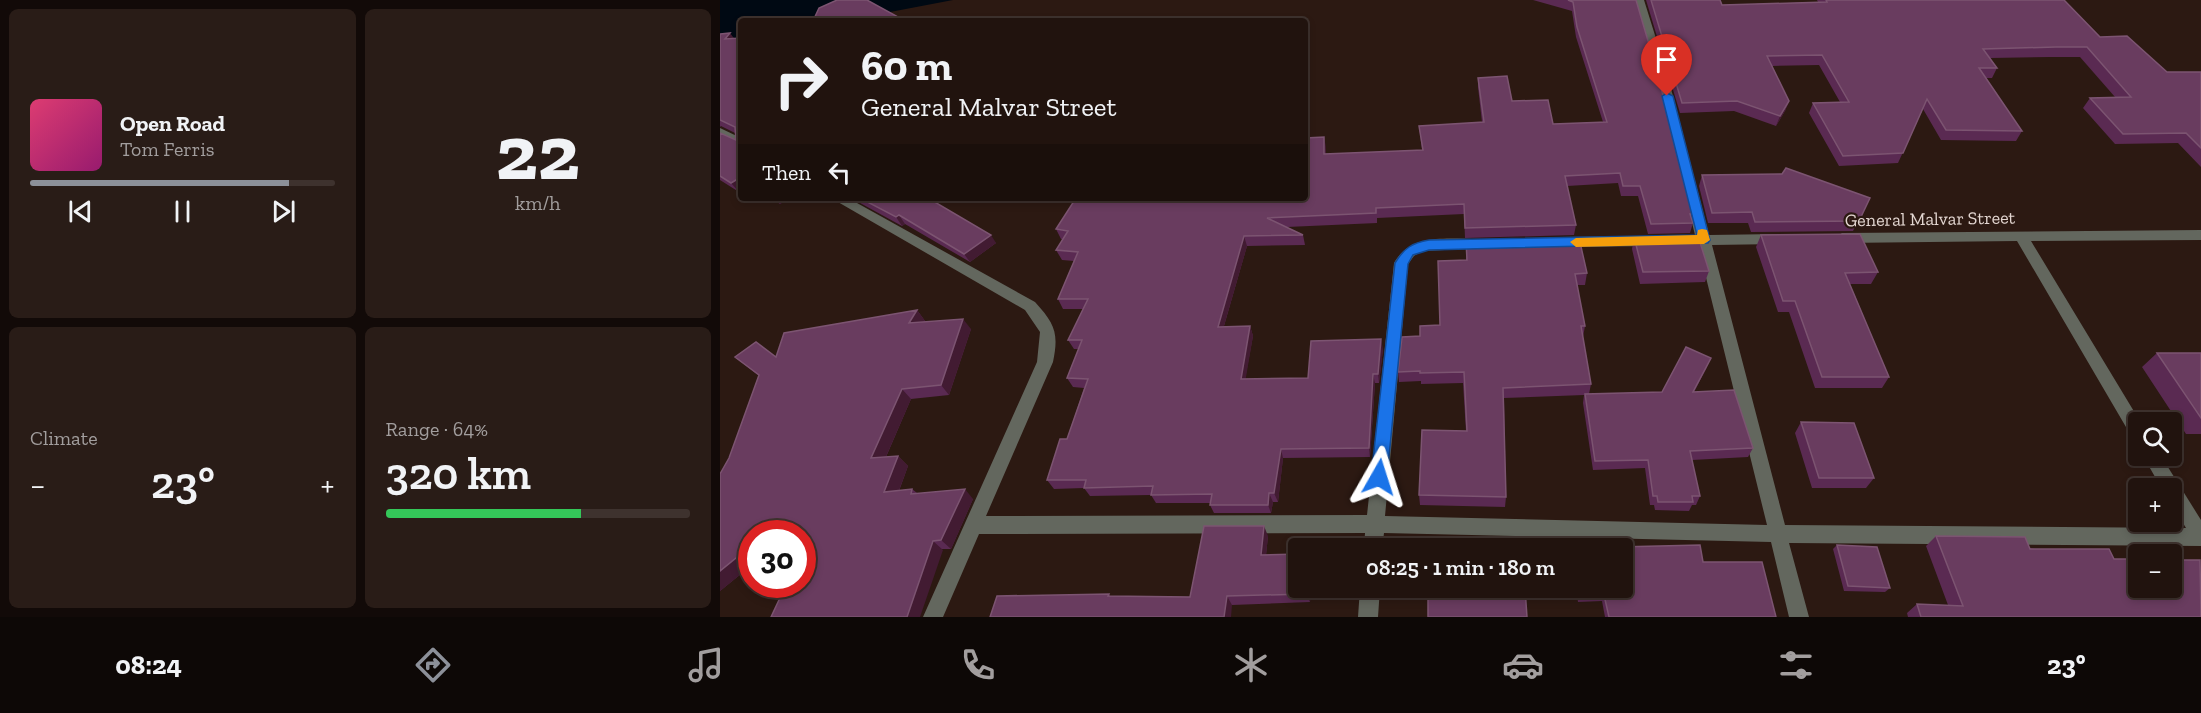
<!DOCTYPE html>
<html lang="en">
<head>
<meta charset="utf-8">
<style>
	:root { --surface:#21130e; --page:#291c17; --text:#f1f3f6; --muted:#a29e9e; --line:#3e322e; --accent:#8c9099 }
	body { margin:0; font-family:"Zilla Slab",serif; background:var(--page); color:var(--text); height:100vh; display:flex; flex-direction:column; font-size:22px; white-space:nowrap }
	* { box-sizing:border-box; margin:0 }
	p { font-size:20px; color:var(--muted) }
	.icon { flex:none; width:33px; height:33px; fill:none; stroke:currentColor; stroke-width:2; stroke-linecap:round; stroke-linejoin:round }
	.map { position:relative; flex:1; overflow:hidden }
	.sheet { display:flex; flex-direction:column; gap:9px; padding:9px; background:#120a08; width:720px }
	.sheet>* { flex:none }
	.hud { position:absolute; left:18px; top:18px; width:570px; height:183px; border-radius:6px; box-shadow:0 3px 9px #0003,0 0 0 2px var(--line); background:#21130e; color:var(--text); overflow:hidden }
	.tools { position:absolute; left:1408px; top:412px; display:grid; gap:12px }
	.tools a { display:grid; place-items:center; width:54px; height:54px; border-radius:6px; background:var(--surface); box-shadow:0 3px 9px #0003,0 0 0 2px var(--line); font-size:30px }
	.speed { position:absolute; left:18px; top:520px; display:flex; gap:12px; font-size:30px; font-weight:700; text-align:center }
	.speed>* { display:grid; place-content:center; width:78px; height:78px; border-radius:50%; background:var(--surface); box-shadow:0 3px 9px #0003,0 0 0 2px var(--line); line-height:1 }
	.speed .limit { border:9px solid #d22; background:#fff; color:#111 }
	.pin { position:absolute; display:grid; place-items:center; width:51px; height:51px; color:#fff; margin:-62px -26px; border-radius:50% 50% 50% 0; rotate:-45deg; box-shadow:0 0 6px #0007 }
	.pin .icon { rotate:45deg }
	.me { position:absolute; width:66px; margin:-33px; rotate:6deg; stroke-linejoin:round; filter:drop-shadow(0 0 4px #0008) }
	.turn { display:flex; align-items:center; gap:21px; height:126px; padding:0 24px; font-size:27px }
	.turn .icon { width:78px; height:78px; stroke-width:2.5 }
	.turn b { display:block; font-size:42px; line-height:51px }
	.then { display:flex; align-items:center; height:57px; padding:0 24px; background:#0003; gap:12px; font-size:22px }
	.big { font-size:45px; font-weight:600; line-height:1.1 }
	.sheet .tile { flex:1; display:flex; flex-direction:column; justify-content:center; gap:9px; min-width:0; padding:0 21px; border-radius:9px; background:var(--page) }
	.sheet .dial { align-items:center; gap:0 }
	.dial b { font-size:78px; line-height:1 }
	.song { display:flex; align-items:center; gap:18px }
	.cover { width:72px; height:72px; border-radius:9px; background:linear-gradient(135deg,hsl(340 70% 55%),hsl(320 70% 35%)) }
	.played { height:6px; border-radius:3px; background:linear-gradient(90deg,var(--accent) 85%,var(--line) 85%) }
	.keys { display:flex; justify-content:space-around; direction:ltr }
	.heat { display:flex; justify-content:space-between; align-items:center; font-size:33px; direction:ltr }
	.charge { height:9px; border-radius:4px; background:linear-gradient(90deg,#34c759 64%,var(--line) 0) }
	.sheet .tiles { flex:1; display:grid; gap:9px; grid-template-columns:repeat(2,1fr) }
	.trip { position:absolute; left:568px; top:538px; width:345px; height:60px; border-radius:6px; background:var(--surface); box-shadow:0 3px 9px #0003,0 0 0 2px var(--line); font-weight:600; line-height:60px; text-align:center }
	.tab-bar { display:flex; height:96px; justify-content:space-around; align-items:center; background:#0d0806; color:var(--muted) }
	.tab-bar .icon { width:42px; height:42px }
	.tab-bar .current { color:var(--accent) }
	.tab-bar b { font-size:27px; color:var(--text) }
	main { display:flex; flex:1; min-height:0 }
	.map>svg:first-child { display:block }
</style>
</head>
<body>
<main>
<section class="sheet">
<div class="tiles">
<div class="tile">
<div class="song"><i class="cover"></i><div><b>Open Road</b><p>Tom Ferris</p></div></div>
<div class="played"></div>
<div class="keys"><svg class="icon" aria-label="previous" viewBox="0 0 24 24"><path d="M18 5L8 12l10 7zM5 5v14"/></svg><svg class="icon" aria-label="pause" viewBox="0 0 24 24"><path d="M8 5v14M16 5v14"/></svg><svg class="icon" aria-label="next" viewBox="0 0 24 24"><path d="M6 5l10 7-10 7zM19 5v14"/></svg></div>
</div>
<div class="tile dial"><b>22</b><p>km/h</p></div>
<div class="tile"><p>Climate</p>
<div class="heat"><a>−</a><b class="big">23°</b><a>+</a></div>
</div>
<div class="tile"><p>Range · 64%</p><b class="big">320 km</b><div class="charge"></div></div>
</div>
</section>
<div class="map">
<svg width="1481" height="617" viewBox="0 0 1481 617">
	<rect width="100%" height="100%" fill="#2c1912"/>
	<path fill="#000913" d="M0 0H233L123 21H21V38L0 42Z"/>
	<g fill="none" stroke-linecap="round" stroke-linejoin="round">
		<path fill="#63675e" fill-rule="evenodd" d="M914 0H924L948 77 989 235 1059 234 1066 239 1059 244 992 245 1065 525 1466 528 1452 505V489H1442L1423 456H1441L1481 520V546L1069 543 1089 617H1069L1051 542 664 533 662 549H644L645 533 259 534 223 617H203L317 362 320 332 305 310 111 198H128L315 302C335 324 339 333 333 362L266 516 647 515 674 263C692 231 732 240 765 239L772 244 770 248 702 251 694 256 688 264 665 516 1047 525 978 245H960L953 240 960 235H975L936 77Z
			M0 128 21 138V147L0 137Z
			M1481 230V240L1311 241 1421 423H1419V441L1413 439 1297 241 1122 243 1115 238 1122 233Z
			M933 236 940 241 933 246 840 247 833 242 840 237Z
			M640 588H660L658 617H638Z"/>
	</g>
	<path fill="#5a2a52" d="M813 0H916L973 214 972 219 973 223 970 233 928 234 918 196H901L898 183 847 186 856 225 854 235 745 238 744 214 657 218V223L567 227 583 235 585 245 527 246 504 326H530L533 336 525 379 588 378 663 349 659 383H655L650 457 563 458 558 502H553L551 513H494L490 505V503H436L431 495 370 496 364 488 334 489 327 480 347 439 364 388 353 387 347 378 359 349H354L348 340 363 309H343L338 299 354 261 342 260 336 250 343 240 341 239 336 229 585 198 606 147V154L702 150 699 126 762 122 758 87V78L792 101 833 124 883 122 856 37 852 11Z
		M926 0H1000L1002 5 1098 2 1097 0H1344L1380 37 1447 72H1481V167L1458 143 1395 144 1363 108 1370 98 1395 97 1360 57H1330L1270 58 1277 68 1272 78H1266L1302 131 1296 141 1221 140 1203 109 1178 163 1119 166 1089 113 1093 103 1120 102 1099 65 1052 66 1069 101 1065 111 1056 126 1014 111 960 113Z
		M0 34 14 38H21V190L19 192 0 180V133L16 140 15 133 1 126 0 127Z
		M982 175 1150 198 1133 231 1031 232 1028 223H988L979 186Z
		M51 198H70L60 204Z
		M131 198H208L276 243 250 262 185 224 182 226Z
		M1041 235 1158 272 1151 284H1130L1169 377 1162 388H1095L1069 312H1058L1036 247Z
		M914 237 989 271 985 282 920 284 912 249Z
		M746 241 867 273 865 285H857L865 326 863 337 871 384 869 394 942 392 987 367 974 392 1033 448 1028 457 972 460 980 496 976 505H972L969 511 935 510 934 505H930L925 468 873 470 863 403 864 395 784 398 786 497 785 507 700 505 699 495 746 431 743 383 701 384V381L679 382 678 372 700 336 720 325 746 261Z
		M197 310 205 321 204 322 251 329 229 395 191 399 166 457 178 456 188 466 179 491 192 489 197 493 253 499 231 549H82V534H32V565L0 591V474L9 458 39 376 15 357H56Z
		M1437 353H1481V434H1466L1422 367Z
		M1081 422 1154 478 1146 488H1092L1075 433Z
		M548 536 546 555 591 588 590 602 512 605 270 617 389 594 390 596 470 597Z
		M1216 536 1394 559 1481 617H1188L1187 613 1197 604 1228 605 1206 546Z
		M1117 545 1170 588 1165 592 1124 591 1113 549Z
		M898 547 983 562 1056 617H885L882 601 858 602 856 588H903V549H897Z"/>
	<path fill="#421b32" d="M10 33 16 41 5 39Z
		M1069 101 1065 111 1056 126 1060 116Z
		M604 137 606 147 605 164 604 154Z
		M21 177V190L19 192 11 183Z
		M55 198H70L60 204Z
		M78 198H88L82 202Z
		M179 215 185 224 182 226 176 217Z
		M271 235 276 243 250 262 244 254Z
		M524 236 527 246 501 336 498 327Z
		M197 310 205 321 198 334 189 323Z
		M243 319 251 329 229 395 221 385Z
		M530 326 533 336 524 389 521 379Z
		M661 339 663 349 659 383 658 374Z
		M991 358 987 367 969 401 973 392Z
		M653 374 655 383 650 457 649 448Z
		M182 389 191 399 161 468 151 458Z
		M561 449 563 458 558 502 554 493Z
		M178 456 188 466 175 501 164 492Z
		M245 489 253 499 231 549 221 540Z
		M549 493 553 502 551 513 548 505Z
		M544 526 548 536 545 565 541 555Z
		M213 541 223 550 200 617H187Z
		M32 545V565L0 591V571Z
		M587 588H591L590 602 586 594Z
		M507 596 512 605 511 617H504Z"/>
	<path fill="#693c5f" stroke="#7c5471" stroke-width="1.5" d="M117 0H147L180 18 179 21H93L99 8Z
		M848 0H916L936 68 973 214H970L973 223 931 224 920 186H903L900 173 845 176 856 225 745 228 744 204 656 208V213L547 218 583 235 524 236 498 327 530 326 521 379 588 378 591 341 661 339 658 374H653L649 448 561 449 554 493H549L548 505H490L492 494 431 495 433 486 364 488 366 480H327L340 439H347L368 379 347 378 362 340H348L368 299H338L358 252 336 250 348 231 336 229 356 198H585V138L604 137V154L703 150 699 126 764 122 758 78 787 76 792 101 828 100 833 124 887 122 857 27 853 2Z
		M931 0H1000L1002 5 1107 2 1106 0H1344L1380 37 1407 36 1447 72H1481V148L1466 133 1403 134 1370 98 1411 97 1367 47H1336L1263 49 1277 68H1259L1302 131 1226 130 1207 99 1183 153 1123 156 1093 103 1129 102 1102 55 1047 56 1069 101 1060 116 1017 101 962 103Z
		M10 33 5 39 21 38V177L11 183 0 176V133L16 140 15 127 0 120V34Z
		M1066 168 1150 198 1139 221 1035 222 1032 212 992 213 982 175 1062 174Z
		M140 198H208L271 235 244 254 179 215 176 217Z
		M1140 234 1158 272 1125 273 1169 377H1102L1075 301H1063L1041 235Z
		M978 236 989 271 923 272 914 237Z
		M859 238 867 273 855 274 865 326H861L871 384 783 388 786 497 699 495 702 430 747 431 744 372 700 373V371L678 372 682 337 700 336V326L720 325 718 261 747 260 746 241Z
		M197 310 189 323 243 319 221 385 182 389 151 458 178 456 164 492 192 489 191 494 245 489 221 540 213 541 187 617H51L66 585H82V550L88 539 82 540V534H32V545L0 571V474L9 458 39 375 15 357 36 342 56 357 64 333Z
		M966 347 991 358 973 392 1014 390 1033 448 970 451 980 496H972L973 502H938L937 496H933L928 460 875 461 865 394 942 392Z
		M1437 353H1481V418Z
		M1081 422 1134 423 1154 478H1099Z
		M484 526H544L541 555 579 554V588H587L586 594 507 596 504 617H270L277 596 389 594 388 596 470 597Z
		M1216 536 1305 537 1310 549H1389L1394 559H1419V588H1452V560H1480L1481 617H1201L1197 604 1243 606Z
		M708 544 837 545V549H708Z
		M980 545 983 562H1042L1056 617H889L884 595H860L859 588H903V549H899L898 547Z
		M1117 545 1157 547 1170 588 1128 586Z
		M708 588H805L807 617H708Z"/>
	<path fill="#1a73e8" stroke="#114b97" stroke-width="1.5" d="M947 93 953 96 990 240 988 243 709 250 693 255 688 264 667 477 665 482 659 484 653 482 651 477 675 263C684 248 692 243 709 240L977 235 942 96Z"/>
	<path fill="#f59e0b" d="M982 229 987 230 990 240 984 244 856 247 850 242 856 238 977 235 978 230Z"/>
	<g text-anchor="middle" stroke-width="4.5" stroke-linejoin="round" paint-order="stroke">
		<g font-size="18" fill="#e3d6d1" stroke="#2c1912">
			<text transform="translate(1210 219) rotate(-1)" y="6">General Malvar Street</text>
		</g>
	</g>
</svg>
<div class="tools">
<a><svg class="icon" aria-label="search" viewBox="0 0 24 24"><circle cx="10" cy="10" r="6"/><path d="M15 15l6 6"/></svg></a>
<a>+</a>
<a>−</a>
</div>
<div class="speed"><div class="limit">30</div></div>
<div class="pin" style="left:947px;top:96px;background:#d93025"><svg class="icon" aria-label="arrive" viewBox="0 0 24 24"><path d="M6 21V4h12l-3 4 3 4H6"/></svg></div>
<svg class="me" style="left:659px;top:477px" viewBox="-20 -20 40 40"><path d="M0-17L14 15 0 8-14 15z" fill="#1a73e8" stroke="#fff" stroke-width="4"/></svg>
<div class="trip">08:25 · 1 min · 180 m</div>
<div class="hud">
<div class="turn"><svg class="icon" aria-label="right" viewBox="0 0 24 24"><path d="M7 20v-9h11M14 6l5 5-5 5"/></svg><div><b>60 m</b>General Malvar Street</div></div>
<div class="then">Then<svg class="icon" aria-label="left" viewBox="0 0 24 24"><path d="M17 20v-9H6M10 6l-5 5 5 5"/></svg></div>
</div>
</div>
</main>
<nav class="tab-bar">
<b>08:24</b>
<svg class="icon current" aria-label="directions" viewBox="0 0 24 24"><path d="M12 3l9 9-9 9-9-9zM9 14v-3h6M13 9l2 2-2 2"/></svg>
<svg class="icon" aria-label="music" viewBox="0 0 24 24"><path d="M9 18V5l10-2v13"/><circle cx="6" cy="18" r="3"/><circle cx="16" cy="16" r="3"/></svg>
<svg class="icon" aria-label="phone" viewBox="0 0 24 24"><path d="M5 4h4l2 5-3 2q2 4 5 5l2-3 5 2v4C11 20 4 13 5 4z"/></svg>
<svg class="icon" aria-label="climate" viewBox="0 0 24 24"><path d="M12 3v18M4 7l16 10M4 17L20 7"/></svg>
<svg class="icon" aria-label="car" viewBox="0 0 24 24"><path d="M5 17H2v-5l4-1 3-4h7l3 4 3 1v5h-3M9 17h6M6 11h13"/><circle cx="7" cy="17" r="2"/><circle cx="17" cy="17" r="2"/></svg>
<svg class="icon" aria-label="filters" viewBox="0 0 24 24"><path d="M4 7h16M4 17h16"/><circle cx="9" cy="7" r="2"/><circle cx="15" cy="17" r="2"/></svg>
<b>23°</b>
</nav>
</body>
</html>
